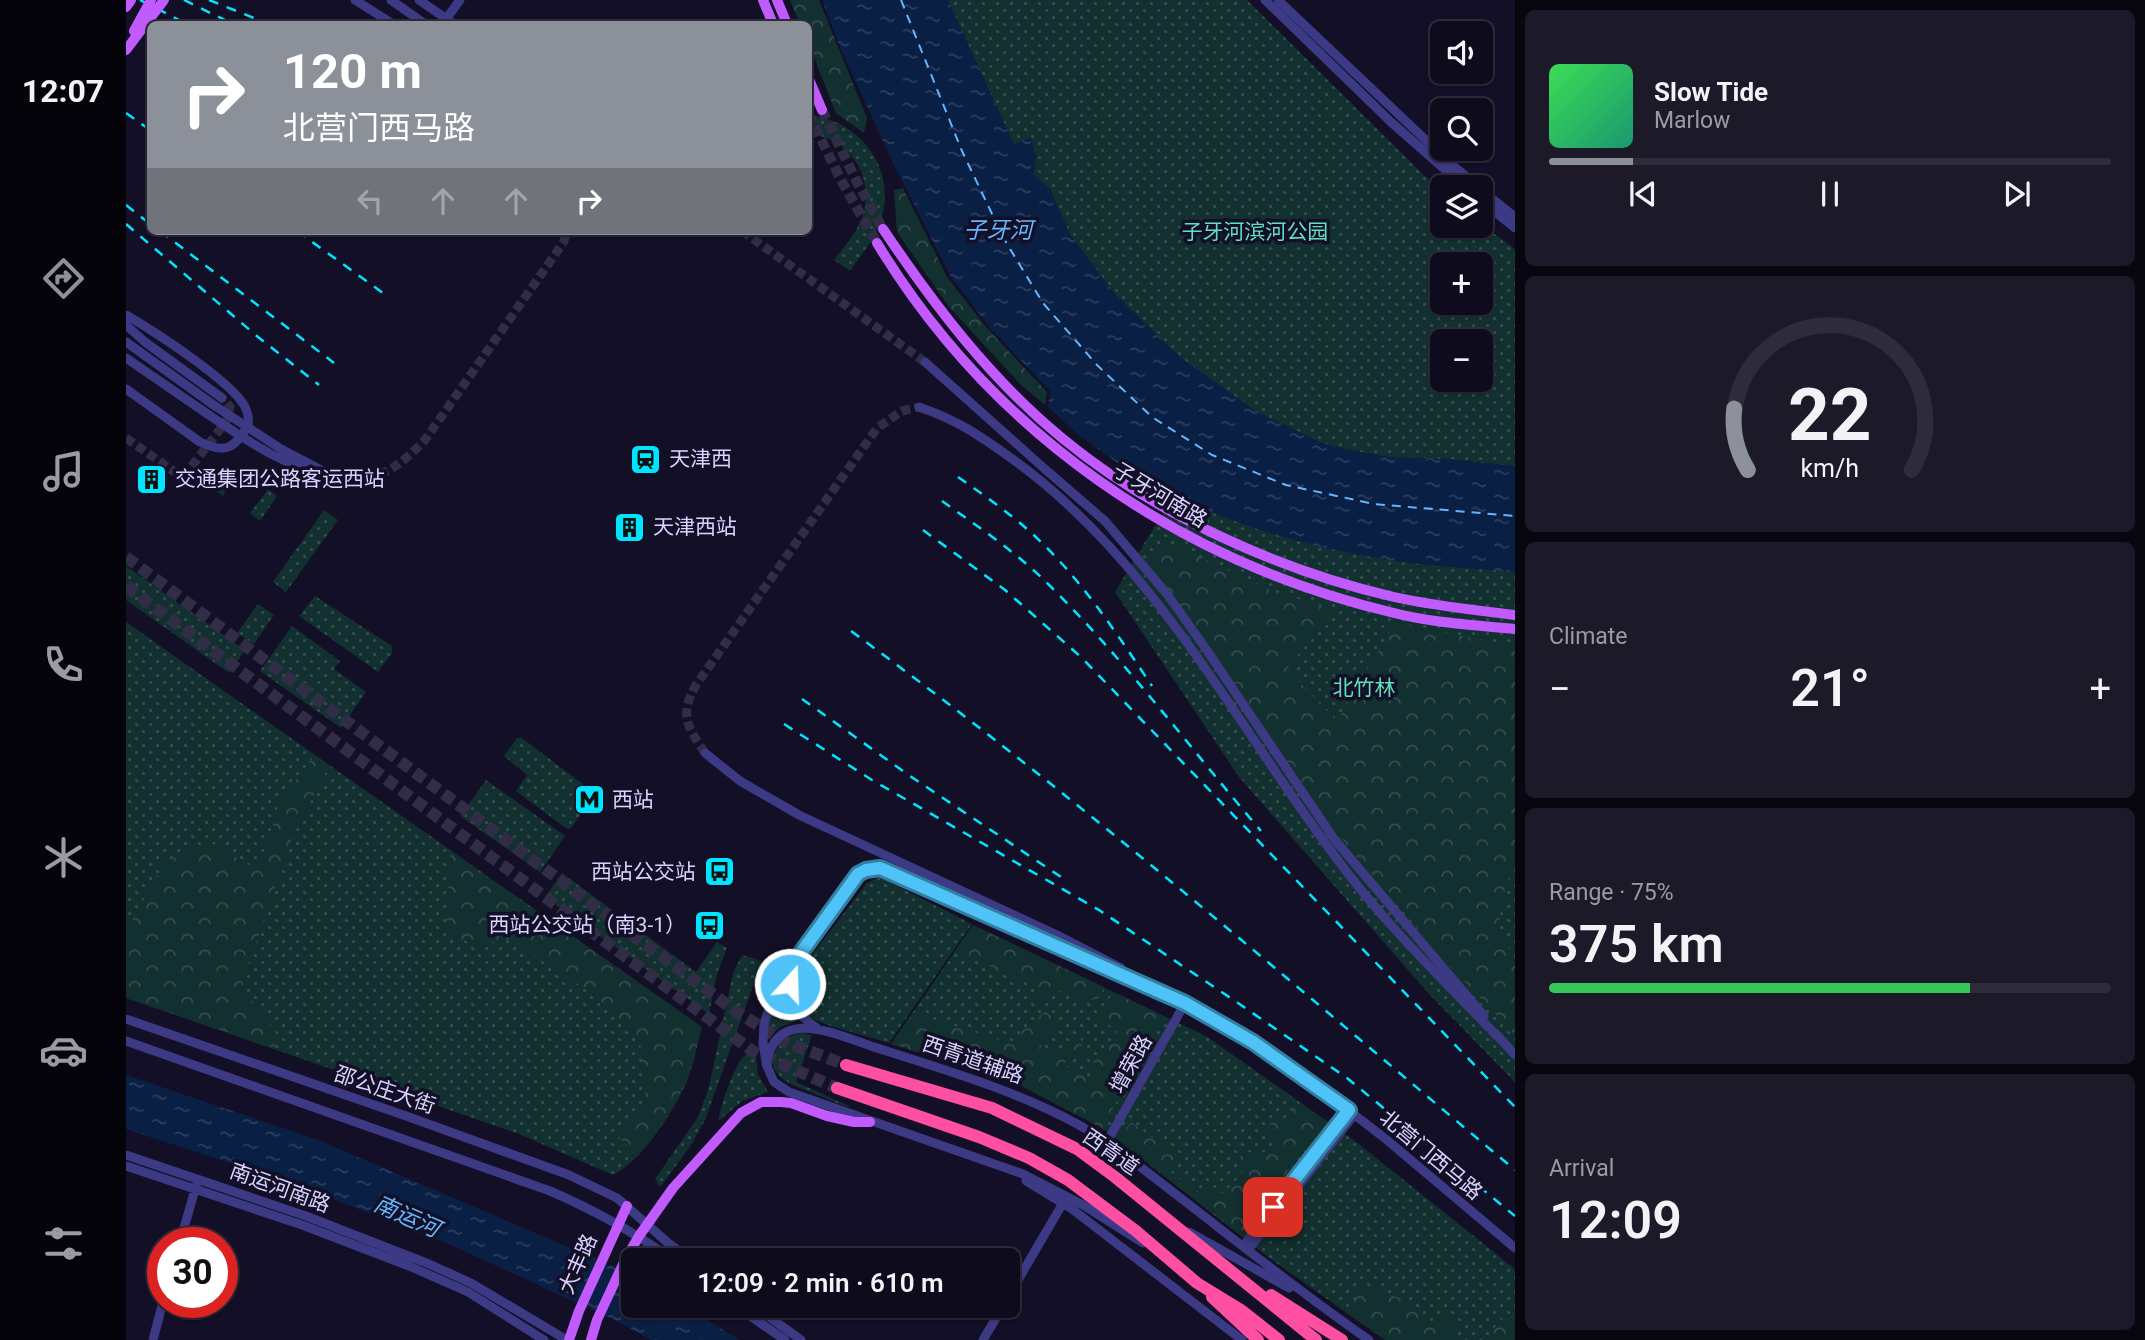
<!DOCTYPE html>
<html lang="en">
<head>
<meta charset="utf-8">
<style>
	:root { --surface:#0e0b1c; --page:#1c1929; --text:#f1f3f6; --muted:#9b9ba3; --line:#2e2b3b; --accent:#8c9099 }
	body { margin:0; font-family:Roboto,"Noto Sans SC",sans-serif; background:var(--page); color:var(--text); height:100vh; display:flex; flex-direction:column; font-size:26px; white-space:nowrap }
	* { box-sizing:border-box; margin:0 }
	p { font-size:23px; color:var(--muted) }
	.icon { flex:none; width:38px; height:38px; fill:none; stroke:currentColor; stroke-width:2; stroke-linecap:round; stroke-linejoin:round }
	.map { position:relative; flex:1; overflow:hidden }
	.details { display:flex; flex-direction:column; gap:10px; padding:10px; background:#08060f; width:630px }
	.details>* { flex:none }
	.top-card { position:absolute; left:21px; top:21px; width:665px; height:214px; border-radius:10px; box-shadow:0 2px 5px #0004,0 0 0 2px var(--line); background:#8c9099; color:#fff; overflow:hidden }
	.buttons { position:absolute; left:1304px; top:21px; display:grid; gap:14px }
	.buttons a { display:grid; place-items:center; width:63px; height:63px; border-radius:10px; background:var(--surface); box-shadow:0 2px 5px #0004,0 0 0 2px var(--line); font-size:35px }
	.speed { position:absolute; left:21px; top:1227px; display:flex; gap:14px; font-size:35px; font-weight:700; text-align:center }
	.speed>* { display:grid; place-content:center; width:91px; height:91px; border-radius:50%; background:var(--surface); box-shadow:0 2px 5px #0004,0 0 0 2px var(--line); line-height:1 }
	.speed .limit { border:10px solid #d22; background:#fff; color:#111 }
	.pin { position:absolute; display:grid; place-items:center; width:60px; height:60px; color:#fff; margin:-30px; border-radius:14px; box-shadow:0 4px 10px #0006 }
	.me { position:absolute; width:77px; margin:-38px; rotate:20deg; stroke-linejoin:round; filter:drop-shadow(0 0 5px #0008) }
	.turn { display:flex; align-items:center; gap:24px; height:147px; padding:0 21px; font-size:32px }
	.turn .icon { width:91px; height:91px; stroke-width:2.5 }
	.turn b { display:block; font-size:49px; line-height:60px }
	.lanes { display:flex; align-items:center; height:66px; padding:0 21px; background:#0003; justify-content:center; gap:35px; direction:ltr }
	.lanes .off { opacity:.35 }
	.big { font-size:52px; font-weight:600; line-height:1.1 }
	.details .card { flex:1; display:flex; flex-direction:column; justify-content:center; gap:10px; min-width:0; padding:0 24px; border-radius:10px; background:var(--page) }
	.details .dial { align-items:center; gap:0 }
	.dial svg { height:182px; overflow:visible; fill:none; stroke:var(--line); stroke-width:7; stroke-linecap:round; text-anchor:middle }
	.dial text { fill:var(--text); stroke:none }
	.song { display:flex; align-items:center; gap:21px }
	.cover { width:84px; height:84px; border-radius:10px; background:linear-gradient(135deg,hsl(130 70% 55%),hsl(160 70% 35%)) }
	.played { height:7px; border-radius:4px; background:linear-gradient(90deg,var(--accent) 15%,var(--line) 15%) }
	.keys { display:flex; justify-content:space-around; direction:ltr }
	.heat { display:flex; justify-content:space-between; align-items:center; font-size:38px; direction:ltr }
	.charge { height:10px; border-radius:5px; background:linear-gradient(90deg,#34c759 75%,var(--line) 0) }
	.trip { position:absolute; left:495px; top:1248px; width:399px; height:70px; border-radius:10px; background:var(--surface); box-shadow:0 2px 5px #0004,0 0 0 2px var(--line); font-weight:600; line-height:70px; text-align:center }
	main { display:flex; flex:1; min-height:0 }
	.menu { display:flex; flex-direction:column; width:126px; justify-content:space-around; align-items:center; background:#06040b; color:var(--muted) }
	.menu .icon { width:49px; height:49px }
	.menu .current { color:var(--accent) }
	.menu b { font-size:32px; color:var(--text) }
	.map>svg:first-child { display:block }
</style>
</head>
<body>
<main>
<nav class="menu">
<b>12:07</b>
<svg class="icon current" aria-label="directions" viewBox="0 0 24 24"><path d="M12 3l9 9-9 9-9-9zM9 14v-3h6M13 9l2 2-2 2"/></svg>
<svg class="icon" aria-label="music" viewBox="0 0 24 24"><path d="M9 18V5l10-2v13"/><circle cx="6" cy="18" r="3"/><circle cx="16" cy="16" r="3"/></svg>
<svg class="icon" aria-label="phone" viewBox="0 0 24 24"><path d="M5 4h4l2 5-3 2q2 4 5 5l2-3 5 2v4C11 20 4 13 5 4z"/></svg>
<svg class="icon" aria-label="climate" viewBox="0 0 24 24"><path d="M12 3v18M4 7l16 10M4 17L20 7"/></svg>
<svg class="icon" aria-label="car" viewBox="0 0 24 24"><path d="M5 17H2v-5l4-1 3-4h7l3 4 3 1v5h-3M9 17h6M6 11h13"/><circle cx="7" cy="17" r="2"/><circle cx="17" cy="17" r="2"/></svg>
<svg class="icon" aria-label="filters" viewBox="0 0 24 24"><path d="M4 7h16M4 17h16"/><circle cx="9" cy="7" r="2"/><circle cx="15" cy="17" r="2"/></svg>
</nav>
<div class="map">
<svg width="1389" height="1340" viewBox="0 0 1389 1340">
	<defs>
		<pattern id="grass-dots" width="8" height="8" patternUnits="userSpaceOnUse" patternTransform="scale(1.75)"><rect width="8" height="8" fill="#12302f"/><path d="M2 2h.1M6 6h.1" fill="none" stroke="#344d4e" stroke-width="1.8" stroke-linecap="round"/></pattern>
		<pattern id="forest-crowns" width="20" height="18" patternUnits="userSpaceOnUse" patternTransform="scale(1.75)"><rect width="20" height="18" fill="#12302f"/><path d="M2 6a3 3 0 1 1 6 0M12 15a3 3 0 1 1 6 0" fill="none" stroke="#344d4e"/></pattern>
		<pattern id="water-ripples" width="26" height="14" patternUnits="userSpaceOnUse" patternTransform="scale(1.75)"><rect width="26" height="14" fill="#0a1f44"/><path d="M2 4q2-2 4 0t4 0M15 11q2-2 4 0t4 0" fill="none" stroke="#2d3f60"/></pattern>
	</defs>
	<rect width="100%" height="100%" fill="#130f26"/>
	<path fill="url(#grass-dots)" fill-rule="evenodd" d="M802 0H1121L1316 193V226L1355 224 1389 249V481L1227 466 1124 426 942 267ZM1316 264H1354V303H1316ZM1316 341H1354V380H1316Z
		M682 115C735 120 771 169 755 220 749 239 735 255 724 271L708 260C718 247 730 234 736 218 750 179 725 138 683 134Z
		M94 469 102 470 107 477 97 496 73 479 76 477 83 479Z
		M1058 485 1389 557V1082L1303 994 1113 777 989 592 1027 529Z
		M142 489 151 496 134 521 124 513Z
		M198 510 212 520 160 592 147 582Z
		M0 566 119 650 103 673 0 600Z
		M189 596 266 646V653L252 672 173 616Z
		M132 604 148 615 128 644 111 633Z
		M0 622 576 1027C571 1045 568 1064 561 1081 549 1110 515 1162 487 1175L393 1134 0 998Z
		M166 626 214 661 208 669 240 692 215 728 134 671Z
		M391 738H396L466 791 467 797 445 828 441 829 390 791 401 775 378 756Z
		M360 780 439 836 414 872 334 816Z
		M436 873 570 972 591 942 601 948 591 974 583 1014 419 897Z
		M754 877 846 924 763 1043C745 1037 694 1025 682 1016 669 1006 669 983 675 969L741 883Z
		M847 925 1080 1036 1229 1141 1389 1269V1340H1259L1146 1260 976 1128 884 1080 765 1044Z
		M616 955 636 961 579 1120 565 1145 536 1185 533 1186 529 1179 572 1117 583 1087 607 973Z
		M660 980 661 1000 671 1021 654 1027 642 1038C641 1018 650 998 660 980Z
		M677 1033 686 1035 670 1082 723 1106 722 1107C710 1103 699 1098 687 1093 668 1086 638 1077 650 1050 656 1039 665 1034 677 1033Z
		M629 1047 632 1075 642 1092 616 1101 593 1121C592 1111 608 1068 616 1058 620 1054 625 1051 629 1047Z"/>
	<path fill="url(#forest-crowns)" d="M664 0H693L741 118 738 133 710 113 683 45 682 24H674Z
		M777 188 821 277 860 327 921 392 919 405 895 385 823 307 771 232 768 190Z
		M1037 540 1144 590 1208 610 1161 669 1211 721 1269 623 1389 646V864L1379 888 1372 928 1389 959V1035L1325 967 1206 828 1013 572Z
		M188 756 203 766 166 838 115 986 150 1033 148 1048 0 998V931L39 862 82 841 128 868 137 861 153 802Z
		M324 852 576 1027 561 1080 539 1120 511 1157 490 1134 520 1099 514 1042 470 996 384 940 350 944 320 935Z
		M847 925 978 987 973 998 955 1003 945 989 920 994 915 1006 908 996 912 988 829 951Z
		M987 992 1038 1016 976 1128 884 1080 765 1044 787 1013 887 1044 897 1030 920 1011 932 1021 912 1051 918 1055 938 1049 940 1043 954 1034 958 1056 939 1059 940 1066 966 1079 968 1057 977 1053 992 1030 971 1019Z
		M1174 1103 1202 1122 1112 1232 992 1140 1005 1122 1051 1156 1045 1172 1069 1191 1098 1193 1116 1174 1113 1158 1119 1152H1145L1153 1145 1140 1130 1148 1118 1160 1120 1168 1107Z
		M1237 1286 1277 1299 1309 1326 1321 1316 1331 1324 1328 1340H1260L1219 1312Z
		M1389 1316V1340H1359L1374 1320Z"/>
	<path fill="url(#water-ripples)" d="M696 0H822L888 144 905 137 910 157 908 175 925 190 944 234 988 293 1054 357 1130 411 1194 442 1217 449 1265 457 1325 459 1389 466V572C1354 569 1318 567 1283 563 1166 546 1057 514 962 442 948 432 935 418 922 407L924 391 864 328 825 277 768 165 715 50Z
		M0 1075 192 1140 507 1275 508 1306H559L614 1340H525L495 1323 325 1245 174 1186 0 1129Z"/>
	<g fill="none" stroke-linecap="round" stroke-linejoin="round">
		<path stroke="#62b6ff" stroke-width="2" stroke-dasharray="9 7" stroke-linecap="butt" d="M775 0 836 151 878 239 917 303 971 365 1026 417 1086 455 1160 485 1248 504 1389 516"/>
		<path stroke="#312d47" stroke-width="9" stroke-dasharray="9 4.5" stroke-linecap="butt" d="M616 231 799 362
			M0 438 47 471 59 475 101 420 104 407 96 398
			M214 479C250 485 275 465 299 440L437 243 442 231
			M579 753C561 726 553 715 570 685L751 428 776 411 793 407"/>
		<path stroke="#312d47" stroke-width="10" stroke-dasharray="10 5" stroke-linecap="butt" d="M696 110 731 182 757 229
			M682 113 715 180 751 243"/>
		<path stroke="#312d47" stroke-width="12" stroke-dasharray="12 6" stroke-linecap="butt" d="M0 557 608 1010 659 1042 720 1065
			M0 586 628 1052 711 1088"/>
		<path stroke="#3d3a85" stroke-width="9" d="M229 0 267 24
			M265 0 299 24
			M293 0 328 24
			M1139 0 1266 123 1339 187
			M1152 0 1325 164 1353 187
			M320 19 334 0
			M1354 189 1389 217
			M1354 200 1389 228
			M0 315C28 331 103 380 118 405 122 412 123 419 122 426 107 449 100 454 74 442L0 389
			M0 325 19 342 96 398
			M0 342 89 406
			M0 358 83 415
			M799 362 920 470
			M931 935 995 968
			M668 966C661 994 667 1013 691 1028
			M0 1019 283 1117 443 1175 491 1198 541 1242 565 1260
			M0 1041 424 1191C468 1210 508 1232 547 1260
			M640 1061 637 1044 638 1024 648 993 732 874 740 870 754 868 1040 993 1127 1042 1190 1085 1261 1140 1389 1248
			M981 1142 1059 1003
			M0 1155 180 1216 303 1264 345 1283 441 1340
			M0 1166 176 1225 283 1266 342 1292 418 1340
			M900 1181 946 1209 1116 1340
			M1063 1232 1163 1288
			M54 1242 70 1186
			M1017 1243 957 1205 897 1174 663 1092 648 1082 640 1064C651 1005 708 1034 745 1046 816 1069 887 1089 953 1125 990 1146 1023 1174 1056 1199 1118 1247 1179 1296 1243 1340
			M1117 1246 1223 1110
			M1122 1250 1228 1115
			M882 1297 937 1203
			M610 1306 659 1340
			M628 1306 675 1340
			M27 1340 37 1302
			M857 1340 877 1306"/>
		<path stroke="#c25bff" stroke-width="10" d="M637 0 647 24
			M651 0 661 24
			M682 77 696 110
			M757 229C808 305 865 380 936 438 1028 514 1152 570 1268 597 1308 606 1349 610 1389 615
			M751 243C866 433 1053 562 1268 613 1307 623 1349 625 1389 629
			M443 1340 453 1311 501 1206
			M465 1340 471 1320 499 1260 513 1236 547 1188 615 1113 635 1102H655L665 1103 701 1116 728 1122H744"/>
		<path stroke="#ff4fa3" stroke-width="12" d="M720 1065 866 1108 951 1149 989 1177 1190 1340
			M711 1088 853 1137 903 1158 942 1180 1010 1231 1071 1283 1115 1310 1153 1340
			M1145 1295 1216 1340
			M1086 1297 1132 1340"/>
		<path stroke="#00e5ff" stroke-width="2.5" stroke-dasharray="10 9" stroke-linecap="butt" d="M14 0 61 24
			M58 0 107 24
			M83 0 143 24
			M0 113 24 130
			M0 205 24 224
			M0 224 132 337 193 385
			M34 231 208 363
			M171 231 257 293
			M832 477C862 498 892 519 917 544 960 586 993 637 1026 686
			M816 501C851 526 887 550 918 580 997 657 1063 747 1135 831
			M797 530 879 590 955 657 1389 1107
			M725 631C955 799 1170 987 1389 1170
			M676 699 784 776 935 877
			M658 724 746 780 973 910 1112 1003 1221 1078 1389 1216"/>
		<path stroke="#3d3a85" stroke-width="9" d="M89 406 155 449 195 470
			M793 407C831 420 853 435 885 458 1026 559 1106 718 1208 855 1256 921 1315 978 1371 1036
			M83 415C124 443 164 470 214 479
			M920 470 979 521 1041 594 1080 649 1208 839 1358 1016
			M579 753 614 781 673 815 931 935
			M1369 1033 1389 1055"/>
		<path stroke="#c25bff" stroke-width="10" d="M0 7 5 0
			M8 31 25 0
			M0 50 38 0"/>
	</g>
	<g fill="none" stroke-linecap="round" stroke-linejoin="round">
		<defs>
			<path id="route" d="M664 984 669 961 732 874 740 870 754 868 1059 1003 1127 1042 1223 1110 1147 1207"/>
		</defs>
		<use href="#route" stroke="#337fa1" stroke-width="18"/>
		<use href="#route" stroke="#4fc3f7" stroke-width="12"/>
	</g>
	<defs>
		<symbol id="station-square" viewBox="-11 -11 22 22"><rect x="-9" y="-9" width="18" height="18" rx="4" fill="#00e5ff" stroke="#130f26"/><path d="M-3-6H3Q5-6 5-4V2Q5 4 3 4L4.5 6H3L1.5 4h-3L-3 6H-4.5L-3 4Q-5 4-5 2V-4Q-5-6-3-6ZM-3.5-4v3h7v-3ZM-3.5 1v1.5H-2V1ZM2 1v1.5H3.5V1Z" fill="#111"/></symbol>
		<symbol id="building-square" viewBox="-11 -11 22 22"><rect x="-9" y="-9" width="18" height="18" rx="4" fill="#00e5ff" stroke="#130f26"/><path d="M-4-6H4V6H1V3H-1V6H-4ZM-2.5-4.3h1.7v1.8h-1.7ZM.8-4.3h1.7v1.8H.8ZM-2.5-1h1.7V.8h-1.7ZM.8-1h1.7V.8H.8Z" fill="#111"/></symbol>
		<symbol id="metro-square" viewBox="-11 -11 22 22"><rect x="-9" y="-9" width="18" height="18" rx="4" fill="#00e5ff" stroke="#130f26"/><path d="M-5.5 5V-5H-3L0 0L3-5H5.5V5H3V-.5L0 4L-3-.5V5Z" fill="#111"/></symbol>
		<symbol id="bus-square" viewBox="-11 -11 22 22"><rect x="-9" y="-9" width="18" height="18" rx="4" fill="#00e5ff" stroke="#130f26"/><path d="M-5-6H5V4H4V6H2V4H-2V6H-4V4H-5ZM-3.5-4V0h7V-4ZM-3.5 1.2v1.5H-2V1.2ZM2 1.2v1.5H3.5V1.2Z" fill="#111"/></symbol>
	</defs>
	<g fill-rule="evenodd">
		<use href="#station-square" x="502" y="442" width="35" height="35"/>
		<use href="#building-square" x="8" y="462" width="35" height="35"/>
		<use href="#building-square" x="486" y="510" width="35" height="35"/>
		<use href="#metro-square" x="446" y="782" width="35" height="35"/>
		<use href="#bus-square" x="576" y="854" width="35" height="35"/>
		<use href="#bus-square" x="566" y="908" width="35" height="35"/>
	</g>
	<g text-anchor="middle" stroke-width="7" stroke-linejoin="round" paint-order="stroke">
		<g font-size="21" fill="#5fe0c0" stroke="#130f26">
			<text x="1129" y="239">子牙河滨河公园</text>
			<text x="1238" y="695">北竹林</text>
		</g>
		<g font-size="21" fill="#d9d4ff" stroke="#130f26" text-anchor="start">
			<text x="543" y="466">天津西</text>
			<text x="49" y="486">交通集团公路客运西站</text>
			<text x="527" y="534">天津西站</text>
			<text x="486" y="807">西站</text>
			<text x="570" y="879" text-anchor="end">西站公交站</text>
			<text x="560" y="932" text-anchor="end">西站公交站（南3-1）</text>
		</g>
		<g font-size="21" fill="#d9d4ff" stroke="#130f26">
			<text transform="translate(1034 495) rotate(31)" y="7">子牙河南路</text>
			<text transform="translate(847 1060) rotate(19)" y="7">西青道辅路</text>
			<text transform="translate(1005 1064) rotate(-61)" y="7">增荣路</text>
			<text transform="translate(259 1090) rotate(19)" y="7">邵公庄大街</text>
			<text transform="translate(985 1152) rotate(35)" y="7">西青道</text>
			<text transform="translate(1305 1155) rotate(40)" y="7">北营门西马路</text>
			<text transform="translate(154 1188) rotate(20)" y="7">南运河南路</text>
			<text transform="translate(452 1264) rotate(-66)" y="7">大丰路</text>
		</g>
		<g font-size="23" font-style="italic" fill="#62b6ff" stroke="#130f26">
			<text x="872" y="238">子牙河</text>
			<text transform="translate(281 1216) rotate(24)" y="8">南运河</text>
		</g>
	</g>
</svg>
<div class="buttons">
<a><svg class="icon" aria-label="sound" viewBox="0 0 24 24"><path d="M4 9h4l5-4v14l-5-4H4zM17 9q2 3 0 6"/></svg></a>
<a><svg class="icon" aria-label="search" viewBox="0 0 24 24"><circle cx="10" cy="10" r="6"/><path d="M15 15l6 6"/></svg></a>
<a><svg class="icon" aria-label="layers" viewBox="0 0 24 24"><path d="M12 4l9 5-9 5-9-5zM3 14l9 5 9-5"/></svg></a>
<a>+</a>
<a>−</a>
</div>
<div class="speed"><div class="limit">30</div></div>
<div class="pin" style="left:1147px;top:1207px;background:#d93025"><svg class="icon" aria-label="arrive" viewBox="0 0 24 24"><path d="M6 21V4h12l-3 4 3 4H6"/></svg></div>
<svg class="me" style="left:664px;top:984px" viewBox="-20 -20 40 40"><circle r="17" fill="#4fc3f7" stroke="#fff" stroke-width="3"/><path d="M0-11L8 9 0 5-8 9z" fill="#fff"/></svg>
<div class="trip">12:09 · 2 min · 610 m</div>
<div class="top-card">
<div class="turn"><svg class="icon" aria-label="right" viewBox="0 0 24 24"><path d="M7 20v-9h11M14 6l5 5-5 5"/></svg><div><b>120 m</b>北营门西马路</div></div>
<div class="lanes"><svg class="icon off" aria-label="left" viewBox="0 0 24 24"><path d="M17 20v-9H6M10 6l-5 5 5 5"/></svg><svg class="icon off" aria-label="ahead" viewBox="0 0 24 24"><path d="M12 20V5M6 11l6-6 6 6"/></svg><svg class="icon off" aria-label="ahead" viewBox="0 0 24 24"><path d="M12 20V5M6 11l6-6 6 6"/></svg><svg class="icon" aria-label="right" viewBox="0 0 24 24"><path d="M7 20v-9h11M14 6l5 5-5 5"/></svg></div>
</div>
</div>
<section class="details">
<div class="card">
<div class="song"><i class="cover"></i><div><b>Slow Tide</b><p>Marlow</p></div></div>
<div class="played"></div>
<div class="keys"><svg class="icon" aria-label="previous" viewBox="0 0 24 24"><path d="M18 5L8 12l10 7zM5 5v14"/></svg><svg class="icon" aria-label="pause" viewBox="0 0 24 24"><path d="M8 5v14M16 5v14"/></svg><svg class="icon" aria-label="next" viewBox="0 0 24 24"><path d="M6 5l10 7-10 7zM19 5v14"/></svg></div>
</div>
<div class="card dial"><svg viewBox="0 0 100 80">
<path d="M14 69A42 42 0 1 1 86 69"/>
<path d="M14 69A42 42 0 0 1 8 42" stroke="#8c9099"/>
<text x="50" y="56" font-size="32" font-weight="700">22</text>
<text x="50" y="72" font-size="11">km/h</text>
</svg></div>
<div class="card"><p>Climate</p>
<div class="heat"><a>−</a><b class="big">21°</b><a>+</a></div>
</div>
<div class="card"><p>Range · 75%</p><b class="big">375 km</b><div class="charge"></div></div>
<div class="card"><p>Arrival</p><b class="big">12:09</b></div>
</section>
</main>
</body>
</html>
